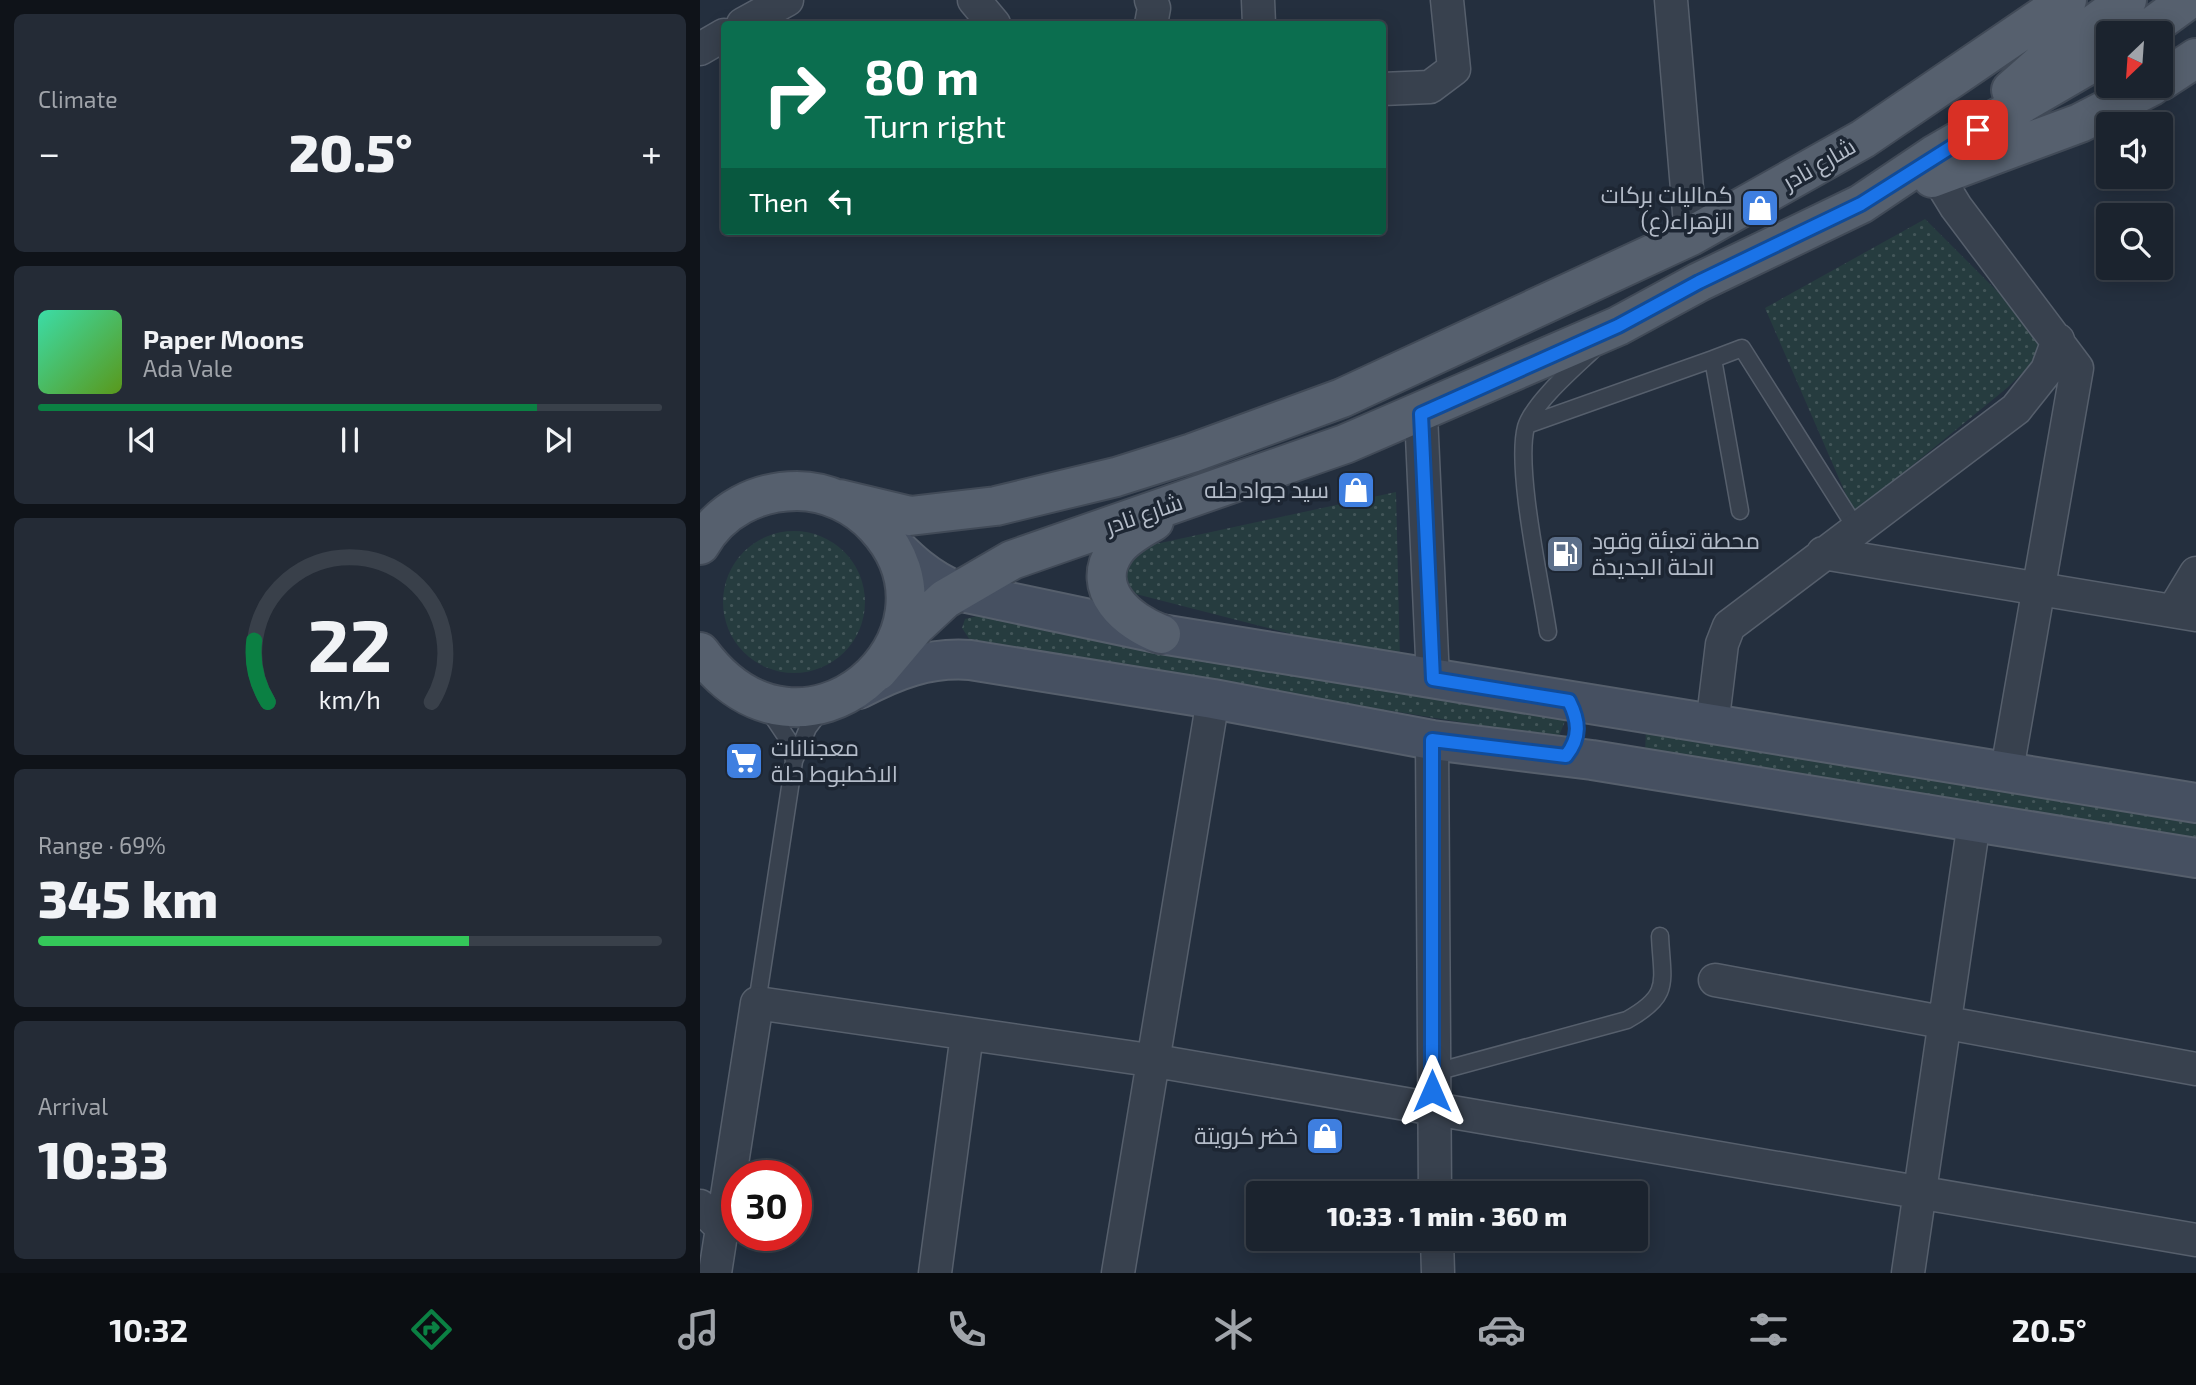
<!DOCTYPE html>
<html lang="en">
<head>
<meta charset="utf-8">
<style>
	:root { --surface:#1b232e; --page:#242b36; --text:#f1f3f6; --muted:#a0a4aa; --line:#39404a; --accent:#0b8043 }
	body { margin:0; font-family:"Exo 2",Cairo,sans-serif; background:var(--page); color:var(--text); height:100vh; display:flex; flex-direction:column; font-size:26px; white-space:nowrap }
	* { box-sizing:border-box; margin:0 }
	p { font-size:23px; color:var(--muted) }
	.icon { flex:none; width:38px; height:38px; fill:none; stroke:currentColor; stroke-width:2; stroke-linecap:round; stroke-linejoin:round }
	.map { position:relative; flex:1; overflow:hidden }
	.details { display:flex; flex-direction:column; gap:14px; padding:14px; background:#0f1319; width:700px }
	.details>* { flex:none }
	.banner { position:absolute; left:21px; top:21px; width:665px; height:214px; border-radius:7px; box-shadow:0 4px 18px #0003,0 0 0 2px var(--line); background:#0b6e4f; color:#fff; overflow:hidden }
	.needle { width:46px; rotate:205deg }
	.controls { position:absolute; left:1396px; top:21px; display:grid; gap:14px }
	.controls a { display:grid; place-items:center; width:77px; height:77px; border-radius:7px; background:var(--surface); box-shadow:0 4px 18px #0003,0 0 0 2px var(--line); font-size:35px }
	.speed { position:absolute; left:21px; top:1160px; display:flex; gap:14px; font-size:35px; font-weight:700; text-align:center }
	.speed>* { display:grid; place-content:center; width:91px; height:91px; border-radius:50%; background:var(--surface); box-shadow:0 4px 18px #0003,0 0 0 2px var(--line); line-height:1 }
	.speed .limit { border:10px solid #d22; background:#fff; color:#111 }
	.pin { position:absolute; display:grid; place-items:center; width:60px; height:60px; color:#fff; margin:-30px; border-radius:14px; box-shadow:0 4px 10px #0006 }
	.me { position:absolute; width:77px; margin:-38px; rotate:0deg; stroke-linejoin:round; filter:drop-shadow(0 0 5px #0008) }
	.turn { display:flex; align-items:center; gap:24px; height:147px; padding:0 28px; font-size:32px }
	.turn .icon { width:91px; height:91px; stroke-width:2.5 }
	.turn b { display:block; font-size:49px; line-height:60px }
	.then { display:flex; align-items:center; height:66px; padding:0 28px; background:#0003; gap:14px; font-size:26px }
	.big { font-size:52px; font-weight:800; line-height:1.1 }
	.details .card { flex:1; display:flex; flex-direction:column; justify-content:center; gap:10px; min-width:0; padding:0 24px; border-radius:10px; background:var(--page) }
	.details .dial { align-items:center; gap:0 }
	.dial svg { height:182px; overflow:visible; fill:none; stroke:var(--line); stroke-width:7; stroke-linecap:round; text-anchor:middle }
	.dial text { fill:var(--text); stroke:none }
	.song { display:flex; align-items:center; gap:21px }
	.cover { width:84px; height:84px; border-radius:10px; background:linear-gradient(135deg,hsl(160 70% 55%),hsl(90 70% 35%)) }
	.played { height:7px; border-radius:4px; background:linear-gradient(90deg,var(--accent) 80%,var(--line) 80%) }
	.keys { display:flex; justify-content:space-around; direction:ltr }
	.heat { display:flex; justify-content:space-between; align-items:center; font-size:38px; direction:ltr }
	.charge { height:10px; border-radius:5px; background:linear-gradient(90deg,#34c759 69%,var(--line) 0) }
	.trip { position:absolute; left:546px; top:1181px; width:402px; height:70px; border-radius:7px; background:var(--surface); box-shadow:0 4px 18px #0003,0 0 0 2px var(--line); font-weight:800; line-height:70px; text-align:center }
	.menu { display:flex; height:112px; justify-content:space-around; align-items:center; background:#0b0e12; color:var(--muted) }
	.menu .icon { width:49px; height:49px }
	.menu .on { color:var(--accent) }
	.menu b { font-size:32px; color:var(--text) }
	main { display:flex; flex:1; min-height:0 }
	.map>svg:first-child { display:block }
</style>
</head>
<body>
<main>
<section class="details">
<div class="card"><p>Climate</p>
<div class="heat"><a>−</a><b class="big">20.5°</b><a>+</a></div>
</div>
<div class="card">
<div class="song"><i class="cover"></i><div><b>Paper Moons</b><p>Ada Vale</p></div></div>
<div class="played"></div>
<div class="keys"><svg class="icon" aria-label="previous" viewBox="0 0 24 24"><path d="M18 5L8 12l10 7zM5 5v14"/></svg><svg class="icon" aria-label="pause" viewBox="0 0 24 24"><path d="M8 5v14M16 5v14"/></svg><svg class="icon" aria-label="next" viewBox="0 0 24 24"><path d="M6 5l10 7-10 7zM19 5v14"/></svg></div>
</div>
<div class="card dial"><svg viewBox="0 0 100 80">
<path d="M14 69A42 42 0 1 1 86 69"/>
<path d="M14 69A42 42 0 0 1 8 42" stroke="#0b8043"/>
<text x="50" y="56" font-size="32" font-weight="700">22</text>
<text x="50" y="72" font-size="11">km/h</text>
</svg></div>
<div class="card"><p>Range · 69%</p><b class="big">345 km</b><div class="charge"></div></div>
<div class="card"><p>Arrival</p><b class="big">10:33</b></div>
</section>
<div class="map">
<svg width="1496" height="1273" viewBox="0 0 1496 1273">
	<defs>
		<pattern id="grass-dots" width="8" height="8" patternUnits="userSpaceOnUse" patternTransform="scale(1.75)"><rect width="8" height="8" fill="#263c3f"/><path d="M2 2h.1M6 6h.1" fill="none" stroke="#435659" stroke-width="1.8" stroke-linecap="round"/></pattern>
	</defs>
	<rect width="100%" height="100%" fill="#242f3e"/>
	<path fill="url(#grass-dots)" d="M1225 219 1351 345 1307 388 1154 513 1065 308Z
		M696 492 700 662 428 592 419 552Z
		M23 602a71 71 0 1 1 142 0a71 71 0 1 1-142 0Z
		M281 615 866 719 858 738 272 643 262 628 265 619Z
		M946 730 1496 824V853L945 752Z"/>
	<g fill="none" stroke-linecap="round" stroke-linejoin="round">
		<defs>
			<path id="lane" d="M1013 359 1042 348 1156 528
				M827 425 1013 359 1040 511
				M848 632C841 585 815 468 826 427 834 402 874 368 893 350
				M67 708 91 744 94 761
				M57 1003 94 761 108 728 123 708
				M732 1073 927 1020C972 995 962 982 960 936"/>
			<path id="street" d="M274 0 294 24
				M558 0 559 24
				M971 0 991 236
				M43 24 87 0
				M451 24 454 8 451 0
				M0 49 24 35
				M682 89 730 87 754 69 747 0
				M1220 164 1237 176 1256 207 1377 368 1307 770
				M721 414 733 679
				M1123 553 1496 615
				M1473 611 1496 573
				M1012 726 1022 644 1029 626 1316 409 1347 370 1358 340
				M732 740 735 1194
				M1015 980 1496 1069
				M0 1206 22 1228
				M737 1239 738 1273
				M15 1273 57 1003 456 1061 1496 1240
				M235 1273 267 1034
				M418 1273 513 699
				M1208 1273 1274 822"/>
			<path id="secondary" d="M185 537C208 560 227 579 257 591L461 634 1496 803
				M159 689C195 670 228 657 270 660L513 699 732 740 892 760 1496 858"/>
			<path id="primary" d="M1443 33 1488 0
				M1461 81 1496 58
				M1311 90 1345 60 1427 0
				M1232 178 1380 123 1452 86
				M139 499 210 516 296 506 416 477 492 453 642 398 991 236 1163 139 1367 0
				M454 521C441 529 424 537 415 551 389 589 428 622 461 634
				M0 545C20 510 57 491 97 491 127 491 156 505 176 527 275 635 103 792 0 652
				M178 671 216 626 245 599 312 560 645 444 918 326 999 282 1161 204 1234 155 1409 53"/>
		</defs>
		<use href="#lane" stroke="#565f6c" stroke-width="19"/>
		<use href="#street" stroke="#565f6c" stroke-width="35"/>
		<use href="#secondary" stroke="#565f6c" stroke-width="42"/>
		<use href="#primary" stroke="#414a57" stroke-width="42"/>
		<use href="#lane" stroke="#38414e" stroke-width="16"/>
		<use href="#street" stroke="#38414e" stroke-width="32"/>
		<use href="#secondary" stroke="#465061" stroke-width="38"/>
		<use href="#primary" stroke="#56606e" stroke-width="38"/>
	</g>
	<g fill="none" stroke-linecap="round" stroke-linejoin="round">
		<defs>
			<path id="route" d="M732 1091V740L866 756C881 737 879 721 869 701L733 679 721 414 918 326 999 282 1161 204 1278 130"/>
		</defs>
		<use href="#route" stroke="#114b97" stroke-width="18"/>
		<use href="#route" stroke="#1a73e8" stroke-width="12"/>
	</g>
	<defs>
		<symbol id="shop-square" viewBox="-11 -11 22 22"><rect x="-9" y="-9" width="18" height="18" rx="4" fill="#3f7fe0" stroke="#1d2633"/><path d="M-5-2.5h2.3a2.7 3.5 0 0 1 5.4 0H5L5.5 6h-11ZM-1.5-2.5h3a1.5 2.3 0 0 0-3 0Z" fill="#fff"/></symbol>
		<symbol id="fuel-square" viewBox="-11 -11 22 22"><rect x="-9" y="-9" width="18" height="18" rx="4" fill="#5c6f8a" stroke="#1d2633"/><path d="M-5.5-6h7V0h2V4h1.3V-2.5L3-4.5l.8-.8L6-3V5H2.5V1h-1V6h-7ZM-4.2-4.7v3.2H.2V-4.7Z" fill="#fff"/></symbol>
		<symbol id="supermarket-square" viewBox="-11 -11 22 22"><rect x="-9" y="-9" width="18" height="18" rx="4" fill="#3f7fe0" stroke="#1d2633"/><path d="M-6-5.5h2.5l.6 2H6L4.5 2H-2.5L-4.4-4H-6ZM-1.5 3.2a1.3 1.3 0 1 0 .1 0ZM3 3.2a1.3 1.3 0 1 0 .1 0Z" fill="#fff"/></symbol>
	</defs>
	<g fill-rule="evenodd">
		<use href="#shop-square" x="1038" y="186" width="44" height="44"/>
		<use href="#shop-square" x="634" y="468" width="44" height="44"/>
		<use href="#fuel-square" x="843" y="532" width="44" height="44"/>
		<use href="#supermarket-square" x="22" y="739" width="44" height="44"/>
		<use href="#shop-square" x="603" y="1114" width="44" height="44"/>
	</g>
	<g text-anchor="middle" stroke-width="7" stroke-linejoin="round" paint-order="stroke">
		<g font-size="23" fill="#b4bcc9" stroke="#1d2633">
			<text transform="translate(1119 164) rotate(-30)" y="8">شارع نادر</text>
			<text transform="translate(444 514) rotate(-19)" y="8">شارع نادر</text>
		</g>
		<g font-size="23" fill="#b4bcc9" stroke="#1d2633" text-anchor="end">
			<text x="1033" y="203">كماليات بركات<tspan x="1033" dy="26">الزهراء(ع)</tspan></text>
			<text x="629" y="498">سيد جواد حله</text>
			<text x="892" y="549" text-anchor="start">محطة تعبئة وقود<tspan x="892" dy="26">الحلة الجديدة</tspan></text>
			<text x="71" y="756" text-anchor="start">معجنانات<tspan x="71" dy="26">الاخطبوط حلة</tspan></text>
			<text x="598" y="1144">خضر كرويتة</text>
		</g>
	</g>
</svg>
<div class="controls">
<a><svg class="needle" viewBox="-14 -14 28 28"><path d="M0-13l5 13h-10z" fill="#e53935"/><path d="M0 13l5-13h-10z" fill="#a0a4aa"/></svg></a>
<a><svg class="icon" aria-label="sound" viewBox="0 0 24 24"><path d="M4 9h4l5-4v14l-5-4H4zM17 9q2 3 0 6"/></svg></a>
<a><svg class="icon" aria-label="search" viewBox="0 0 24 24"><circle cx="10" cy="10" r="6"/><path d="M15 15l6 6"/></svg></a>
</div>
<div class="speed"><div class="limit">30</div></div>
<div class="pin" style="left:1278px;top:130px;background:#d93025"><svg class="icon" aria-label="arrive" viewBox="0 0 24 24"><path d="M6 21V4h12l-3 4 3 4H6"/></svg></div>
<svg class="me" style="left:732px;top:1091px" viewBox="-20 -20 40 40"><path d="M0-17L14 15 0 8-14 15z" fill="#1a73e8" stroke="#fff" stroke-width="4"/></svg>
<div class="trip">10:33 · 1 min · 360 m</div>
<div class="banner">
<div class="turn"><svg class="icon" aria-label="right" viewBox="0 0 24 24"><path d="M7 20v-9h11M14 6l5 5-5 5"/></svg><div><b>80 m</b>Turn right</div></div>
<div class="then">Then<svg class="icon" aria-label="left" viewBox="0 0 24 24"><path d="M17 20v-9H6M10 6l-5 5 5 5"/></svg></div>
</div>
</div>
</main>
<nav class="menu">
<b>10:32</b>
<svg class="icon on" aria-label="directions" viewBox="0 0 24 24"><path d="M12 3l9 9-9 9-9-9zM9 14v-3h6M13 9l2 2-2 2"/></svg>
<svg class="icon" aria-label="music" viewBox="0 0 24 24"><path d="M9 18V5l10-2v13"/><circle cx="6" cy="18" r="3"/><circle cx="16" cy="16" r="3"/></svg>
<svg class="icon" aria-label="phone" viewBox="0 0 24 24"><path d="M5 4h4l2 5-3 2q2 4 5 5l2-3 5 2v4C11 20 4 13 5 4z"/></svg>
<svg class="icon" aria-label="climate" viewBox="0 0 24 24"><path d="M12 3v18M4 7l16 10M4 17L20 7"/></svg>
<svg class="icon" aria-label="car" viewBox="0 0 24 24"><path d="M5 17H2v-5l4-1 3-4h7l3 4 3 1v5h-3M9 17h6M6 11h13"/><circle cx="7" cy="17" r="2"/><circle cx="17" cy="17" r="2"/></svg>
<svg class="icon" aria-label="filters" viewBox="0 0 24 24"><path d="M4 7h16M4 17h16"/><circle cx="9" cy="7" r="2"/><circle cx="15" cy="17" r="2"/></svg>
<b>20.5°</b>
</nav>
</body>
</html>
